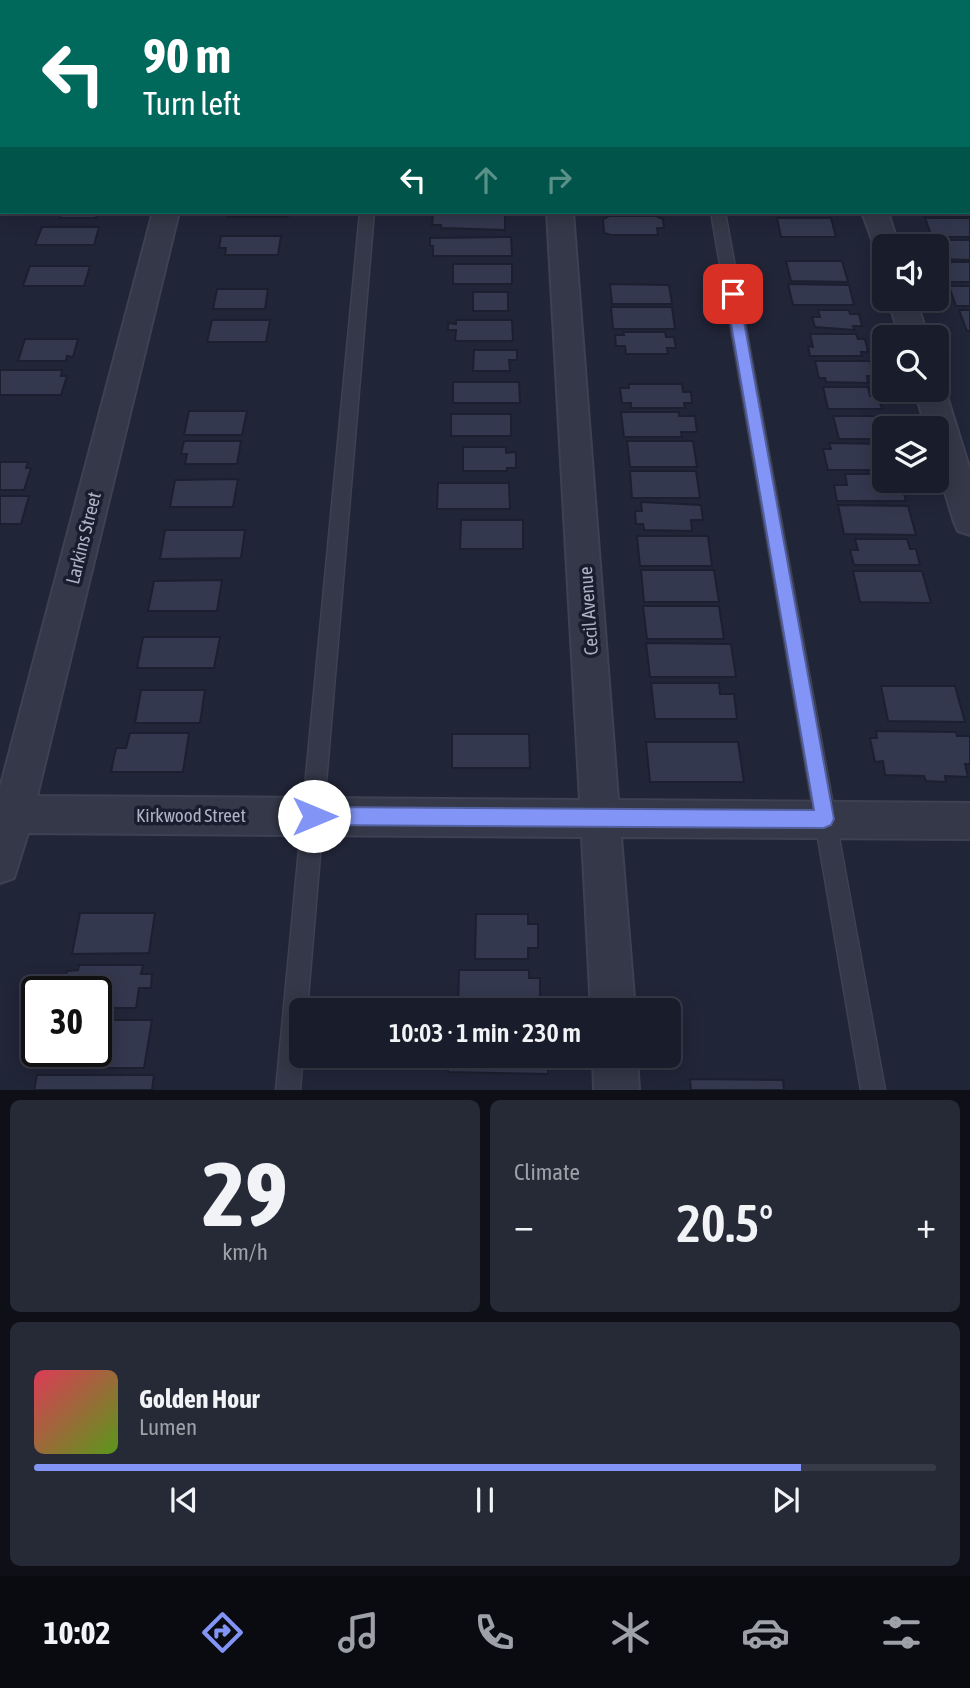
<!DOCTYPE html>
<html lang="en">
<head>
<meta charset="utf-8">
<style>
	:root { --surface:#191c2a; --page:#262936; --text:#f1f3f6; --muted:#9fa1a8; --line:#373a47; --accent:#8295f6 }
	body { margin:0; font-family:"Asap Condensed",sans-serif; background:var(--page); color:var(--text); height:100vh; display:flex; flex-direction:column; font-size:26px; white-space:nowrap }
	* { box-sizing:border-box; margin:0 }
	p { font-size:23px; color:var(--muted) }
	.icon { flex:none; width:38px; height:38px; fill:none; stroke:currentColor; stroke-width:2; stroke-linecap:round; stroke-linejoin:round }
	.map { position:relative; height:1090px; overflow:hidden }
	.panel { display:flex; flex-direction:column; gap:10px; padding:10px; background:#0e0f17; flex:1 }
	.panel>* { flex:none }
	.banner { position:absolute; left:0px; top:0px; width:971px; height:214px; box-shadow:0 4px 18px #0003,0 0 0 2px var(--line); background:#00695c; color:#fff; overflow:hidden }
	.tools { position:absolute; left:872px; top:234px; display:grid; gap:14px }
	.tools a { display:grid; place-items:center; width:77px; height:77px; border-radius:10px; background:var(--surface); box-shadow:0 4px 18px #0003,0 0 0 2px var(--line); font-size:35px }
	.speed { position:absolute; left:21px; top:976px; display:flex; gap:14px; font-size:35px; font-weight:700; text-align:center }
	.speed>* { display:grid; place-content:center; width:91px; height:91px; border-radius:50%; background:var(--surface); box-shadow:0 4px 18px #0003,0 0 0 2px var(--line); line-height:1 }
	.speed .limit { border:4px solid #111; border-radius:10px; background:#fff; color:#111 }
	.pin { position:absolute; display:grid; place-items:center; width:60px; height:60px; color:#fff; margin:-30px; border-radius:14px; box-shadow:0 4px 10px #0006 }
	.me { position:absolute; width:77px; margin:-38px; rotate:90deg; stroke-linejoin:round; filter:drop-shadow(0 0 5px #0008) }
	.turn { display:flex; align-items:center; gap:24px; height:147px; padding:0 28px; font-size:32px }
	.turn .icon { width:91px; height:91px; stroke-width:2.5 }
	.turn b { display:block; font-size:49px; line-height:60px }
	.lanes { display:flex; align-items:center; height:66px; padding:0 28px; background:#0003; justify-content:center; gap:35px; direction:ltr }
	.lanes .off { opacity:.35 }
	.big { font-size:52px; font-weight:600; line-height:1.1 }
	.panel .tile { flex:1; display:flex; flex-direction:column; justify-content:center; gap:10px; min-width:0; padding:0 24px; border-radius:10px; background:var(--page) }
	.panel .dial { align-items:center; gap:0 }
	.dial b { font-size:91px; line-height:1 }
	.song { display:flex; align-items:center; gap:21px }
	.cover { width:84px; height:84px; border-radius:10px; background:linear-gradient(135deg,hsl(350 70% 55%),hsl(90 70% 35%)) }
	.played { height:7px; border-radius:4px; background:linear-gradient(90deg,var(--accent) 85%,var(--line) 85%) }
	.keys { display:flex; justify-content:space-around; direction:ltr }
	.heat { display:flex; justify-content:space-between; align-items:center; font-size:38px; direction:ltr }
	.panel .tiles { flex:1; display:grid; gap:10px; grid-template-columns:1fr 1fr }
	.tile:last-child { grid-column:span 2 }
	.trip { position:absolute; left:289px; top:998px; width:392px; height:70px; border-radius:10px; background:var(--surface); box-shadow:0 4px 18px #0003,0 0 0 2px var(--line); font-weight:600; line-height:70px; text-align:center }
	.dock { display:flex; height:112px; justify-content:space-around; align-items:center; background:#0a0b11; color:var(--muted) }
	.dock .icon { width:49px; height:49px }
	.dock .active { color:var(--accent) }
	.dock b { font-size:32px; color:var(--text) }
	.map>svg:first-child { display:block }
</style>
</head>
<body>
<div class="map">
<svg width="970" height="1090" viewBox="0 0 970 1090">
	<rect width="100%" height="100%" fill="#212538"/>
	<path fill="#33384f" stroke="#1c1f2f" stroke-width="2" d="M970 198V216H924L923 212H970Z
		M62 212H103L97 214 96 218H60Z
		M228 212H295L287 217H227Z
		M601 212H655V214H602Z
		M433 214H505V230L441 228V225H432Z
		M609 216H656L663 219 664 228H657L658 235H611L604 233 603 219Z
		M777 218H831L836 237H781Z
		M925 218H970V237H932Z
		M42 227H99L94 245H35Z
		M221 236H281L278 255H225L226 248H219Z
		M511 237 512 256H433V246H430V238Z
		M933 240H970V260L940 259Z
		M786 261H842L848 282 791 281Z
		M941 262H970V282H948Z
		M453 264H512V284H453Z
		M30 266H90L84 286H23Z
		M610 284 669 285 672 304H612Z
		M788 284 849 285 854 305H793Z
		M949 286H970V306H956Z
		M217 289H268L265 309H213Z
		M473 292H508V311H473Z
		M611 307H672L675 329H613Z
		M818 310H849L850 314H859L862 326H853L855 330 815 327 812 317H820Z
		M959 310H970V331H967Z
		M212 320H270L266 342H207Z
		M456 320H512L513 341H455L456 330H448V323L456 324Z
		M623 332H665L666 337H674L676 348H667L668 354H626L625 346H616L615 335H624Z
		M810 334H856L858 339H865L868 352H861L862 356H810L808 346 813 347Z
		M25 339H78L73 357 67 356 66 361H18Z
		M474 350H517V360H509L510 371H473Z
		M815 361H870L874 376H867L868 383 826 382 825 378H819Z
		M0 370H62L61 376H67L61 395H0Z
		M453 382H519L520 403H453Z
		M629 384H682L683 392H691L692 403H684L685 408H631V403H622L620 388H629Z
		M823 387H868L870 396H878L882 409H828Z
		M189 411H247L242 435H184Z
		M621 412H679V416H695L697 432H681L682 437H624Z
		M451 414H511V436H451Z
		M833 416H885L889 429H884V439H839Z
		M184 441H241L237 464H185L187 454H181Z
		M627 441H693L697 467H630Z
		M829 443 884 444V470H828L823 449H831Z
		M463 447H506V453L516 452V468H507V471H463Z
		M0 462H28L26 468H31L24 490H0Z
		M630 471H696L700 498H632Z
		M845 474H884V481H893L894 487H902L906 501H837L834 485H847Z
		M238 479 233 507H170L175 480Z
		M438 483H509L510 509H437Z
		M0 496H29L21 524H0Z
		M641 502 701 505 703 520H691L692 531 644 530 643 524H636L635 511H642Z
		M838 505 908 506 916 535 844 534Z
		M461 520H523V549H460Z
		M165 530H245L241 558 160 559Z
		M637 536H708L712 566H640Z
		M855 539H907L910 549H916L920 565H854L850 550H858Z
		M641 570H714L719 602H644Z
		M853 571H922L931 603 860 602Z
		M222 580 217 611H148L154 581Z
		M643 606H719L724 639H647Z
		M143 637H220L214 668H137Z
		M646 643 731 644 736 677H650Z
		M651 683H719L720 694H734L737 719H655Z
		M881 686H955L965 722 888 721Z
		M141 690H205L200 723H135Z
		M876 731 956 732 957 736H970V764H965L968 777 945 776 946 782 926 781 924 776 885 775 883 761 875 762 870 738H877Z
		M130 733H189L183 772H111L116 748H126Z
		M452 734H529L530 768H452Z
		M646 742H738L744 782H650Z
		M80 913H155L149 953 72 954Z
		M476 914H528V924H538V948H528V959H475Z
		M79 965H143L141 974H152L151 988H139L136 1008H96V992H62L67 971 78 970Z
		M459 970H529V978H540V1010H458Z
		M96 1020H152L144 1068H39L42 1052H96Z
		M448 1055H548V1074L448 1072Z
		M37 1075H154L152 1090H34Z
		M690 1079 783 1080 784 1090H691Z"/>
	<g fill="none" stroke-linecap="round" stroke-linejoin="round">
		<defs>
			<path id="service" d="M50 0H62L49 2Z
				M388 0H400V2H388Z
				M675 0H687V2H675Z
				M932 0H944L945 2H933Z
				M2 128V139L0 140V129Z
				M360 212H374L307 1010H301L303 1055 300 1090H276Z
				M711 212H725L885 1090H861Z"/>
			<path id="minor" d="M209 0H231L208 2Z
				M535 0H557V2H535Z
				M800 0H822V2H800Z
				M0 3H2V17H0Z
				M153 212H179L37 796 580 800 547 212H573L618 800 970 803V839L621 837 635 1010H591L582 837 28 833 14 878 0 883V788Z
				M862 212H888L899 247H884V255L877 253Z
				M888 299H916L928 338H900Z
				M936 381 945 390 970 470V535L958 531 954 522 936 463V429H926L915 390H936Z
				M593 1055H637L639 1090H594Z"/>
		</defs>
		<use href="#service" stroke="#3d4152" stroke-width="3"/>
		<use href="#minor" stroke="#3d4152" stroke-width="4"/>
		<use href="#service" fill="#343848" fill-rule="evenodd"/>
		<use href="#minor" fill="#343848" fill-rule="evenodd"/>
	</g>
	<path fill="#8295f6" stroke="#5461a0" stroke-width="2" d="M733 290 739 294 834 819 831 825 824 828 314 825 307 822 305 816 307 810 314 807 814 810 726 294Z"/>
	<g text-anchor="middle" stroke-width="7" stroke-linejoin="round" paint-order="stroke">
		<g font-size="19" fill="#aeb2c5" stroke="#1a1d2d">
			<text transform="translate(83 538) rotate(-76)" y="7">Larkins Street</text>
			<text transform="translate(588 611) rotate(-94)" y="7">Cecil Avenue</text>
			<text x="191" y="822">Kirkwood Street</text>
		</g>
	</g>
</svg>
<div class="tools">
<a><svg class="icon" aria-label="sound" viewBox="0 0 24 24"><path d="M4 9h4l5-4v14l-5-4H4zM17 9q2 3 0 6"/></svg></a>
<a><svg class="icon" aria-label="search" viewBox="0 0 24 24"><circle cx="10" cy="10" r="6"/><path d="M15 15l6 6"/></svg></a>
<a><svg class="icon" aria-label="layers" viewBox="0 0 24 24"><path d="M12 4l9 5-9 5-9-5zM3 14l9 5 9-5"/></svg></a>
</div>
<div class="speed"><div class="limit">30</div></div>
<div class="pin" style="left:733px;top:294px;background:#d93025"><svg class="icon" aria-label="arrive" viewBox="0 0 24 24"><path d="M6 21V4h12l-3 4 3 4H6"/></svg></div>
<svg class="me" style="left:314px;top:816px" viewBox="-20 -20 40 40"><circle r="19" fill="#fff"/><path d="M0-13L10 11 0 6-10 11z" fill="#8295f6"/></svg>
<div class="trip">10:03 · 1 min · 230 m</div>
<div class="banner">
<div class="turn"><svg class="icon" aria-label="left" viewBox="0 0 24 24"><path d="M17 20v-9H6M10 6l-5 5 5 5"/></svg><div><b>90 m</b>Turn left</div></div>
<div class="lanes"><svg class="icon" aria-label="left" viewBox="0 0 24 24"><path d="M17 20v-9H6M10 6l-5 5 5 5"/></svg><svg class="icon off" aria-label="ahead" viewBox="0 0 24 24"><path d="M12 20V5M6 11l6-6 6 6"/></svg><svg class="icon off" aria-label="right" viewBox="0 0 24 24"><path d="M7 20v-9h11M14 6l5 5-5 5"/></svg></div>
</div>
</div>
<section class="panel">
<div class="tiles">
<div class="tile dial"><b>29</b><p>km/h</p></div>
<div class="tile"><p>Climate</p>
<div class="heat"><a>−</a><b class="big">20.5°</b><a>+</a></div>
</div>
<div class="tile">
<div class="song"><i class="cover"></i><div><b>Golden Hour</b><p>Lumen</p></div></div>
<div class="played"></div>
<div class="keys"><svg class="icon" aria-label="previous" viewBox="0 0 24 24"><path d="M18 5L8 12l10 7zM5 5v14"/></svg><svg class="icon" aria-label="pause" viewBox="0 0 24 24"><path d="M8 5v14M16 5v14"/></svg><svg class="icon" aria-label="next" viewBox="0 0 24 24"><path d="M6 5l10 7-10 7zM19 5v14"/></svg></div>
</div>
</div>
</section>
<nav class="dock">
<b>10:02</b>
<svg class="icon active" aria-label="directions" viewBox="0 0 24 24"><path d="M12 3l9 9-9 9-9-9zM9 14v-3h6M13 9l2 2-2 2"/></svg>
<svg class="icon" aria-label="music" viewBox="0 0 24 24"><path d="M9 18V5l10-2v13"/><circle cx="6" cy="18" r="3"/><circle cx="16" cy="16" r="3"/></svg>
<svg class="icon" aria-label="phone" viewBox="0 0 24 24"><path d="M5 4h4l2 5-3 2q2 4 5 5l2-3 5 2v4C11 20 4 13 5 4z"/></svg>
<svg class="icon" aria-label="climate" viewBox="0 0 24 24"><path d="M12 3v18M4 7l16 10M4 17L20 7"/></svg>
<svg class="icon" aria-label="car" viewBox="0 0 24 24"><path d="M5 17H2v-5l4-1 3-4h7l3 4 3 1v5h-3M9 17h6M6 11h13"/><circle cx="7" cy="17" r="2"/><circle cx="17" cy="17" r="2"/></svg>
<svg class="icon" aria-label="filters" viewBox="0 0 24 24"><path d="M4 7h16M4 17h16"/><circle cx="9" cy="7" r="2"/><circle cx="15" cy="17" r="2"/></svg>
</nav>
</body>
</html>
